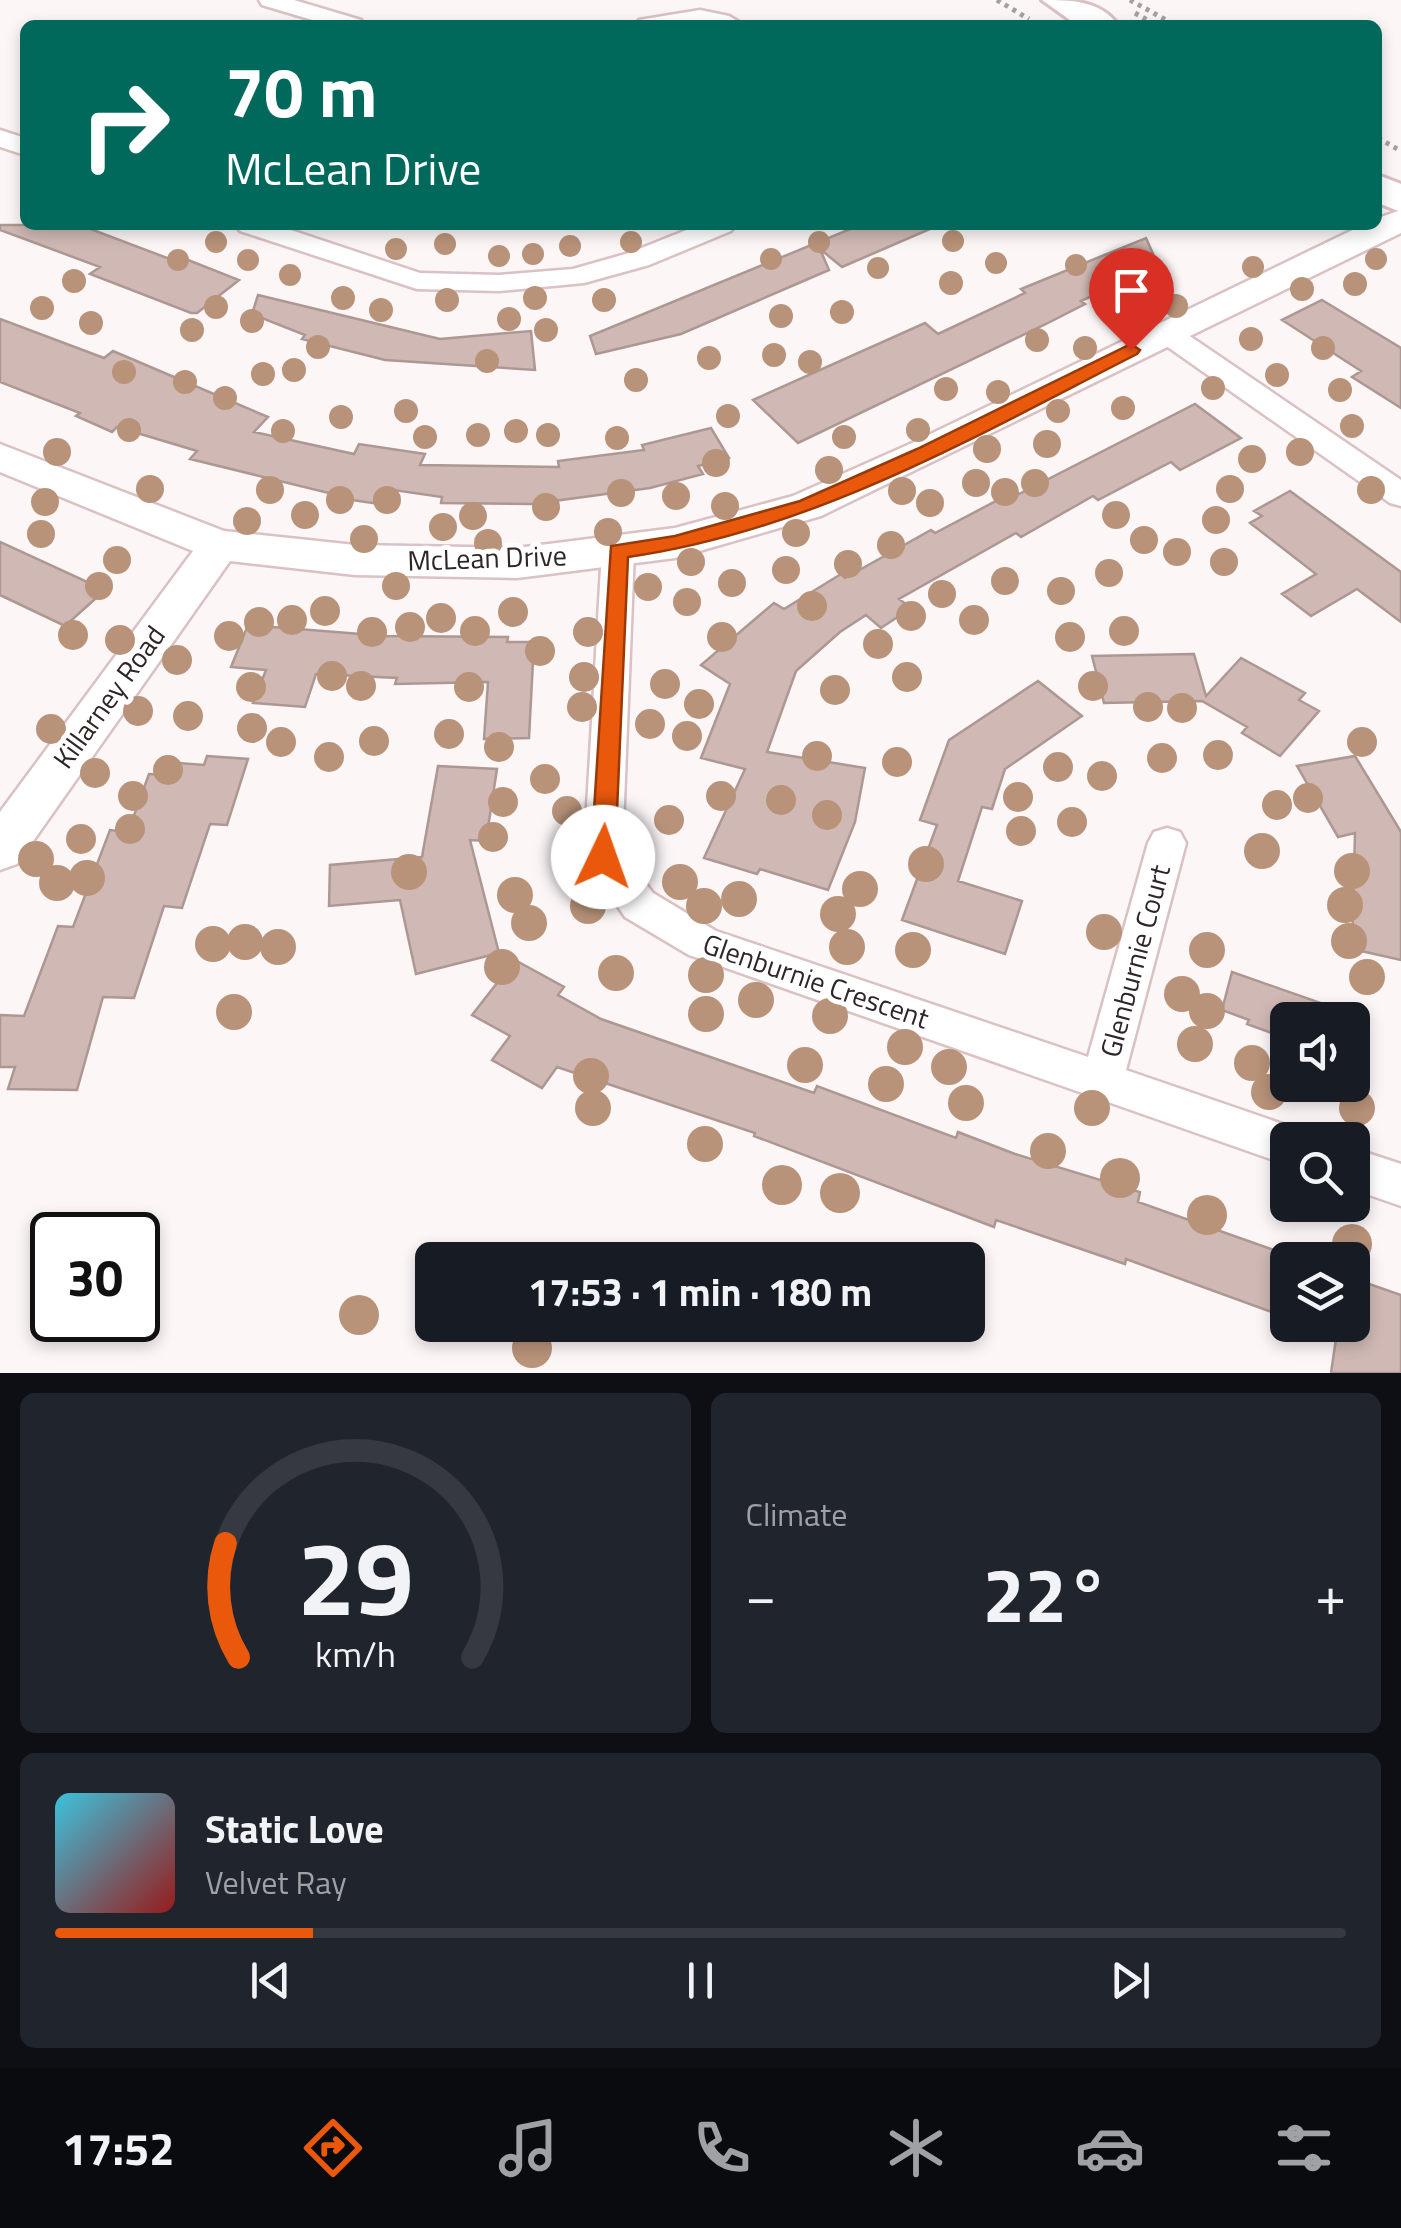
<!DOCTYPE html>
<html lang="en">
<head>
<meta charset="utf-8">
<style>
	:root { --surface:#171b24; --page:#20242c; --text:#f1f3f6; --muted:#9ea1a6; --line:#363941; --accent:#ea580c }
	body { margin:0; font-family:"Titillium Web",sans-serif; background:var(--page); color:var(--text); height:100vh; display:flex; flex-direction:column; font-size:38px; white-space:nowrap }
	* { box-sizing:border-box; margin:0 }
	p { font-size:32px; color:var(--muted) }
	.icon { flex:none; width:55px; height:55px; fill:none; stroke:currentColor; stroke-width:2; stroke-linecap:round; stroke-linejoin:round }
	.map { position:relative; height:1373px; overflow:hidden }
	.side { display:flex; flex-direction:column; gap:20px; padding:20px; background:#0d0f14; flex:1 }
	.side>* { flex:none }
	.top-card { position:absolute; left:20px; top:20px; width:1362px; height:210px; border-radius:15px; box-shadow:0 5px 15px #0003; background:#00695c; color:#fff; overflow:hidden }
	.controls { position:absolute; left:1270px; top:1002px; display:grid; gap:20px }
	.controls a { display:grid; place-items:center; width:100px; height:100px; border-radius:15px; background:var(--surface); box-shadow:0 5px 15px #0003; font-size:50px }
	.speed { position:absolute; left:30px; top:1212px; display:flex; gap:20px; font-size:50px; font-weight:700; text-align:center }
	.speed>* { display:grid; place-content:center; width:130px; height:130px; border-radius:50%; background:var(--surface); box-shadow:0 5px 15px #0003; line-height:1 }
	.speed .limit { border:5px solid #111; border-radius:15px; background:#fff; color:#111 }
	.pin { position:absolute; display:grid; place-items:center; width:85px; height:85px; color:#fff; margin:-102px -42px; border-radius:50% 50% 50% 0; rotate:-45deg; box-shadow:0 0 10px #0007 }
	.pin .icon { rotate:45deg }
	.me { position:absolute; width:110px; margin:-55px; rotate:3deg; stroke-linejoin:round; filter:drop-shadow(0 0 8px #0008) }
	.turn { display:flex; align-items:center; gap:35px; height:210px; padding:0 40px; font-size:45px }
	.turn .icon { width:130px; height:130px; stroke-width:2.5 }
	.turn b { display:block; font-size:70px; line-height:85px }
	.big { font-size:75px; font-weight:700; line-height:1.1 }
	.side .card { flex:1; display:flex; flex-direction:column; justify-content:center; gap:15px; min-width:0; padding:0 35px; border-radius:15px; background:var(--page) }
	.side .dial { align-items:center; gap:0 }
	.dial svg { height:260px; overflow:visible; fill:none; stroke:var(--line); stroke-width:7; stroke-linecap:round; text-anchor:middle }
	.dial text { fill:var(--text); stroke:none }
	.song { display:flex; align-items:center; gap:30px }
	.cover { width:120px; height:120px; border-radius:15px; background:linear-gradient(135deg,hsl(190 70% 55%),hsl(0 70% 35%)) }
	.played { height:10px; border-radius:5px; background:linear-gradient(90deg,var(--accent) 20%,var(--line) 20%) }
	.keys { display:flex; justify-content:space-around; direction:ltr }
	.heat { display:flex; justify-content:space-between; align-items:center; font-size:55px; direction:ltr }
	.side .tiles { flex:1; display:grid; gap:20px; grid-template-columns:1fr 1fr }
	.card:last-child { grid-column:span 2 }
	.trip { position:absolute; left:415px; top:1242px; width:570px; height:100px; border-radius:15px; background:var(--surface); box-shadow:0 5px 15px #0003; font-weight:700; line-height:100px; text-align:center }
	.dock { display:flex; height:160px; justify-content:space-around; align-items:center; background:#090b0e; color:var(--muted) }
	.dock .icon { width:70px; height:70px }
	.dock .active { color:var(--accent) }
	.dock b { font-size:45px; color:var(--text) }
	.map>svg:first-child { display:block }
</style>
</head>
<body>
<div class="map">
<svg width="1401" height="1373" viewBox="0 0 1401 1373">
	<rect width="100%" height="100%" fill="#fcf6f7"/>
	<path fill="#d0b9b4" stroke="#ad9792" stroke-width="2.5" d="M0 225H80L183 264 188 260 239 280 197 313H191L90 274 100 267 0 230Z
		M860 225H939L842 267 820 249 829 270 681 334 596 354 590 336Z
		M1146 238 1158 265 1081 301 1085 304 1046 324 798 443 753 400 925 323 938 334 1025 293 1021 289Z
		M258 295 440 339 531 331 535 370 385 360 302 339 305 335 252 314Z
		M1322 300 1401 348V408L1352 377 1361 371 1282 320Z
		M0 319 104 358 113 351 268 417 254 432 354 454 359 444 425 454 420 465 559 467 558 461 644 450 642 445 711 428 729 458 698 466 703 474 650 488 532 504 441 503 442 497 387 489 379 504 331 497 333 494 190 459 197 451 117 427 112 432 76 416 80 413 0 382Z
		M1195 404 1241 438 1180 470 1171 462 1098 500 1093 496 1021 537 1016 533 899 599 911 608 881 628 866 615 840 632 796 671 767 752 865 768 855 822 828 890 760 869 757 874 704 858 745 769 701 758 730 684 701 665 774 603 784 609 841 574 845 578 931 530 935 533 1015 491 1019 494Z
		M1290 491 1401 572V622L1357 589 1311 616 1282 594 1316 574 1250 523 1262 516 1254 511Z
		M0 542 105 590 65 626 0 595Z
		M248 625 386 636 508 637 507 642H534L529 738 484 739 488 682 395 684 397 678 316 674 305 707 253 703 266 670 231 667Z
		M1194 654 1206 696 1241 658 1305 693 1299 700 1319 711 1280 756 1242 733 1247 727 1202 701 1104 703 1092 656Z
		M1038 681 1082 716 1005 769 992 809 982 807 958 881 1022 901 1005 954 902 920 937 825 920 820 949 740Z
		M207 756 248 759 227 825 210 824 182 908 164 906 134 998 103 997 77 1090 8 1089 15 1067H0V1015L24 1016 58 926 73 927 110 830 128 832 149 774 175 775 179 763 204 765Z
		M1355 756 1401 832V960L1352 949 1355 833 1338 837 1297 766Z
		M438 766 497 769 486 841 470 840 499 953 416 974 400 900 329 906 330 865 422 857Z
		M515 960 564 987 558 995 601 1019 814 1093 817 1086 956 1138 958 1132 1015 1154 1140 1192 1138 1202 1288 1255V1318L1126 1259 1125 1264 996 1220 994 1227 754 1136 755 1133 557 1067 542 1088 492 1060 510 1036 472 1015Z
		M1232 972 1355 1015 1354 1020H1288V1039L1247 1024 1249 1020 1222 1010Z
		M1352 1278 1401 1295V1373H1331L1338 1325H1352Z"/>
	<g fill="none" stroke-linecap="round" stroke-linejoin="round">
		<defs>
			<path id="minor" d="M259 0H294L361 20 365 25H329L262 5Z
				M700 10 729 16 744 25H635L639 20Z
				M0 130 25 138V155L0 147Z
				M236 225H276L420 273 499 275 573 269 629 253 699 225H735L731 231 649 265 584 283 499 291 417 289 240 231Z
				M1165 323 1175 326 1401 480V506L1390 503 1155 338 1151 332 1155 326Z
				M618 540 630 543 634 551 622 853 653 893 716 931 1088 1057 1148 843 1154 832 1167 828 1180 832 1186 843 1126 1070 1303 1131 1307 1140H1288V1165L689 955 625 917 584 857 602 551 606 543Z
				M1352 1148 1401 1164V1206L1352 1189Z"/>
			<path id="tertiary" d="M1401 210V233L821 516 675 558 517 578 355 575 230 561 17 864 0 870V812L193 551 0 472V444L224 531 355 545 517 548 675 528 793 496 910 444 1363 225H1378V218Z"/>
			<path id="secondary" d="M1042 0C1070 0 1100 0 1118 25H1077Z
				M1378 175 1401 184V212L1378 203Z"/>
		</defs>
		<use href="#minor" stroke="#dac1c3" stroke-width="5"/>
		<use href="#tertiary" stroke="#dac1c3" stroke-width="5"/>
		<use href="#secondary" stroke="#dac1c3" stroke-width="6"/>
		<path stroke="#a7a0a1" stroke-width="5" stroke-dasharray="4 5" stroke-linecap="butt" d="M997 0 1029 19
			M1130 0 1175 25
			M1135 13 1156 25
			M1378 138 1401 151"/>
		<use href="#minor" fill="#fff" fill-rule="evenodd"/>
		<use href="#tertiary" fill="#fff" fill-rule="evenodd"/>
		<use href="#secondary" fill="#fff" fill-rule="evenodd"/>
	</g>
	<g fill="#b89279">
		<circle cx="953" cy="241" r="11"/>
		<circle cx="216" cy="242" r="11"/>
		<circle cx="631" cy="242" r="11"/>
		<circle cx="819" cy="242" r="11"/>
		<circle cx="445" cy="244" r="11"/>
		<circle cx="570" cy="246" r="11"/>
		<circle cx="396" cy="249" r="11"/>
		<circle cx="533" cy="254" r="11"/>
		<circle cx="499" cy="256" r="11"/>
		<circle cx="771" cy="259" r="11"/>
		<circle cx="1376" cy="259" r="11"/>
		<circle cx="178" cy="260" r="11"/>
		<circle cx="248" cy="260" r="11"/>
		<circle cx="996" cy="263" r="11"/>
		<circle cx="1076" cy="265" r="11"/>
		<circle cx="1253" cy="267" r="11"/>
		<circle cx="878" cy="268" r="11"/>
		<circle cx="1153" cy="271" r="11"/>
		<circle cx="290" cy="275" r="11"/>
		<circle cx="74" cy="281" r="12"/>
		<circle cx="951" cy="283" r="12"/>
		<circle cx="1355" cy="284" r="12"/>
		<circle cx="1302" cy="289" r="12"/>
		<circle cx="343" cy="298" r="12"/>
		<circle cx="535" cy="298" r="12"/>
		<circle cx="447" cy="300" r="12"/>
		<circle cx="604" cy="300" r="12"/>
		<circle cx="1176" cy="306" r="12"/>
		<circle cx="216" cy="307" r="12"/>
		<circle cx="42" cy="308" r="12"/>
		<circle cx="381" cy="310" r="12"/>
		<circle cx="842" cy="312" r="12"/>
		<circle cx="781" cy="316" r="12"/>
		<circle cx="509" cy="319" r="12"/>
		<circle cx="252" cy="321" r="12"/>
		<circle cx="91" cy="323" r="12"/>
		<circle cx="192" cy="330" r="12"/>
		<circle cx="546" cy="330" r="12"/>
		<circle cx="1251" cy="339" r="12"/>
		<circle cx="1037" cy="340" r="12"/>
		<circle cx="318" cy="347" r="12"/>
		<circle cx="1085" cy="348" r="12"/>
		<circle cx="1323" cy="348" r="12"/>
		<circle cx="774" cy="355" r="12"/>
		<circle cx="709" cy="358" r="12"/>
		<circle cx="487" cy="361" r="12"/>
		<circle cx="810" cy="362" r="12"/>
		<circle cx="294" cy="370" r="12"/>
		<circle cx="124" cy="372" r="12"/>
		<circle cx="263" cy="374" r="12"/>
		<circle cx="1277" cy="375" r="12"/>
		<circle cx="636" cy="380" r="12"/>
		<circle cx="185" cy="382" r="12"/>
		<circle cx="1213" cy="388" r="12"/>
		<circle cx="946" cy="389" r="12"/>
		<circle cx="1340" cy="390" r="12"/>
		<circle cx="998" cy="392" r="12"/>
		<circle cx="225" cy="398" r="12"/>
		<circle cx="1123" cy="408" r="12"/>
		<circle cx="406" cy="411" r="12"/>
		<circle cx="1058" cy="411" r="12"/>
		<circle cx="728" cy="416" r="12"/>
		<circle cx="341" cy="417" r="12"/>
		<circle cx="1352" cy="426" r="12"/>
		<circle cx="129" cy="430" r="12"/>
		<circle cx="918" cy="430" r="12"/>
		<circle cx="283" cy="431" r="12"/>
		<circle cx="516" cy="431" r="12"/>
		<circle cx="478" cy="435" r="12"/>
		<circle cx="548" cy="435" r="12"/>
		<circle cx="425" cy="437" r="12"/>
		<circle cx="844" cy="437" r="12"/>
		<circle cx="617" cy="438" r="12"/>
		<circle cx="1047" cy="444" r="14"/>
		<circle cx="987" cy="449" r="14"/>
		<circle cx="57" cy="452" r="14"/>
		<circle cx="1300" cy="452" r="14"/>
		<circle cx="1252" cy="459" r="14"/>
		<circle cx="716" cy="463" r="14"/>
		<circle cx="829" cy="470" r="14"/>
		<circle cx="976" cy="483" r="14"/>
		<circle cx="1035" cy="483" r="14"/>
		<circle cx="150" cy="489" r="14"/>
		<circle cx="1230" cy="489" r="14"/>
		<circle cx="270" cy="490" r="14"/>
		<circle cx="1371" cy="490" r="14"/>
		<circle cx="902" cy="491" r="14"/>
		<circle cx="1005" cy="492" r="14"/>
		<circle cx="621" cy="493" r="14"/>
		<circle cx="676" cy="496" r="14"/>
		<circle cx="340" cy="500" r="14"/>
		<circle cx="387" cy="500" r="14"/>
		<circle cx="45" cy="502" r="14"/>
		<circle cx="930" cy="503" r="14"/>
		<circle cx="725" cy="506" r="14"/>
		<circle cx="546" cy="507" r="14"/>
		<circle cx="305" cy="515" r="14"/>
		<circle cx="1116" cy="515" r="14"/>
		<circle cx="473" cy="516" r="14"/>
		<circle cx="1216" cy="520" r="14"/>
		<circle cx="247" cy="521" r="14"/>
		<circle cx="443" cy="527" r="14"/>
		<circle cx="608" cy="532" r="14"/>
		<circle cx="796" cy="533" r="14"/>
		<circle cx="41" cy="534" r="14"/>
		<circle cx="364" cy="539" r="14"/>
		<circle cx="1144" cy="540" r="14"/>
		<circle cx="488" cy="543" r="14"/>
		<circle cx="891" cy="545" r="14"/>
		<circle cx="1177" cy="552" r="14"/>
		<circle cx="117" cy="560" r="14"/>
		<circle cx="691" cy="562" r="14"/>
		<circle cx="1224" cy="562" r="14"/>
		<circle cx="848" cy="564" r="14"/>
		<circle cx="786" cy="570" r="14"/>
		<circle cx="1109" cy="573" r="14"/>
		<circle cx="1005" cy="581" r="14"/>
		<circle cx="732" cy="583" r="14"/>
		<circle cx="99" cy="586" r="14"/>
		<circle cx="396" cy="586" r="14"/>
		<circle cx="648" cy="587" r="14"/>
		<circle cx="1061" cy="591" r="14"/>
		<circle cx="942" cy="594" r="14"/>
		<circle cx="687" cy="602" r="14"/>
		<circle cx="812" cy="606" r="15"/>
		<circle cx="325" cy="611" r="15"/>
		<circle cx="513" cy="612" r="15"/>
		<circle cx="911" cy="616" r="15"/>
		<circle cx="441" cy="618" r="15"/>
		<circle cx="292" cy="620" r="15"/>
		<circle cx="974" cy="620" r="15"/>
		<circle cx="259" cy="622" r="15"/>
		<circle cx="410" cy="627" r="15"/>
		<circle cx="475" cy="631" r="15"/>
		<circle cx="1124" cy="631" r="15"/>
		<circle cx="372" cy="632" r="15"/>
		<circle cx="588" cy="632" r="15"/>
		<circle cx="73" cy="635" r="15"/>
		<circle cx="229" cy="636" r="15"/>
		<circle cx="722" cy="637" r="15"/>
		<circle cx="1070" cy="637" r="15"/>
		<circle cx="120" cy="640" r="15"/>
		<circle cx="878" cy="644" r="15"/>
		<circle cx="540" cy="651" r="15"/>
		<circle cx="177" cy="660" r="15"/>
		<circle cx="332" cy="676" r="15"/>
		<circle cx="584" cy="677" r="15"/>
		<circle cx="907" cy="677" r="15"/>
		<circle cx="665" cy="684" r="15"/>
		<circle cx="361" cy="686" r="15"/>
		<circle cx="1093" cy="686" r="15"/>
		<circle cx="251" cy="687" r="15"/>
		<circle cx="469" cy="687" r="15"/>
		<circle cx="835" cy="690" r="15"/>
		<circle cx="699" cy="704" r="15"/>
		<circle cx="582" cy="707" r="15"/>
		<circle cx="1148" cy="707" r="15"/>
		<circle cx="1182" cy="708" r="15"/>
		<circle cx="138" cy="711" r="15"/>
		<circle cx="188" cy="716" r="15"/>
		<circle cx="650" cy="724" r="15"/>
		<circle cx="252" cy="728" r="15"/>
		<circle cx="51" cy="729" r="15"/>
		<circle cx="449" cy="734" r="15"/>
		<circle cx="687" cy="736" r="15"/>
		<circle cx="374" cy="741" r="15"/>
		<circle cx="281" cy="742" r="15"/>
		<circle cx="1362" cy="742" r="15"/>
		<circle cx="499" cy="747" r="15"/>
		<circle cx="1218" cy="755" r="15"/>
		<circle cx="817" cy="756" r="15"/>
		<circle cx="329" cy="757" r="15"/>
		<circle cx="1162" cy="758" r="15"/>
		<circle cx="897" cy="762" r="15"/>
		<circle cx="1058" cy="767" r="15"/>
		<circle cx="168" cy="770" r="15"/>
		<circle cx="95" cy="773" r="15"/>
		<circle cx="1102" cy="776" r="15"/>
		<circle cx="545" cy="779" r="15"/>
		<circle cx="133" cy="796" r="15"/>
		<circle cx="721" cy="796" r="15"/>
		<circle cx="1018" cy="797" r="15"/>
		<circle cx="1308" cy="798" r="15"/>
		<circle cx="781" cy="800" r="15"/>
		<circle cx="503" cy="802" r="15"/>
		<circle cx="1277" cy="805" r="15"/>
		<circle cx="567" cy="811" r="15"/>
		<circle cx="827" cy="815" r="15"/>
		<circle cx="669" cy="820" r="15"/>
		<circle cx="1072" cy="822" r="15"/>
		<circle cx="130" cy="829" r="15"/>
		<circle cx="1021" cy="831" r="15"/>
		<circle cx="493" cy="837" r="15"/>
		<circle cx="81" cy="839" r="15"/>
		<circle cx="1262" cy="851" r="18"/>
		<circle cx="36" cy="859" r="18"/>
		<circle cx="926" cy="864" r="18"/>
		<circle cx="1352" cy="871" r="18"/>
		<circle cx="409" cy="872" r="18"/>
		<circle cx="87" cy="878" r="18"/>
		<circle cx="680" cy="882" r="18"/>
		<circle cx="57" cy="883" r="18"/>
		<circle cx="860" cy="889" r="18"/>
		<circle cx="515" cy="895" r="18"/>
		<circle cx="739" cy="899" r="18"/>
		<circle cx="1345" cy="905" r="18"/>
		<circle cx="588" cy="906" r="18"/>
		<circle cx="704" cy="906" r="18"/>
		<circle cx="838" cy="914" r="18"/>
		<circle cx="529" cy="923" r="18"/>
		<circle cx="1104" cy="932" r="18"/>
		<circle cx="1349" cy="941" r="18"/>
		<circle cx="245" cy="942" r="18"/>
		<circle cx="213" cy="944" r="18"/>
		<circle cx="278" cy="947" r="18"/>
		<circle cx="847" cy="947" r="18"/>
		<circle cx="913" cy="950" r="18"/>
		<circle cx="1207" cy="950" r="18"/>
		<circle cx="502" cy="967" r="18"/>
		<circle cx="616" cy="973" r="18"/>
		<circle cx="706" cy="975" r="18"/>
		<circle cx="1367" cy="977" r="18"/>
		<circle cx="1182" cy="994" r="18"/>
		<circle cx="756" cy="1000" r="18"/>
		<circle cx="1207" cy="1011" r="18"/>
		<circle cx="234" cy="1012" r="18"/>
		<circle cx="706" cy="1014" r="18"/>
		<circle cx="830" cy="1016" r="18"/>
		<circle cx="1195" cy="1044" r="18"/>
		<circle cx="905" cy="1047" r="18"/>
		<circle cx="1252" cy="1063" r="18"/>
		<circle cx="805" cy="1065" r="18"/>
		<circle cx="949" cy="1067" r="18"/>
		<circle cx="591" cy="1076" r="18"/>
		<circle cx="886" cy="1084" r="18"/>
		<circle cx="1269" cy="1092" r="18"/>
		<circle cx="966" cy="1103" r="18"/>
		<circle cx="593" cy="1108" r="18"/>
		<circle cx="1092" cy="1108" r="18"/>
		<circle cx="1357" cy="1108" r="18"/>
		<circle cx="705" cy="1144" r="18"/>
		<circle cx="1048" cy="1151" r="18"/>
		<circle cx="1120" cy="1178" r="20"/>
		<circle cx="782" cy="1185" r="20"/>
		<circle cx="840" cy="1193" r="20"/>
		<circle cx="1207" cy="1215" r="20"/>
		<circle cx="1352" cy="1244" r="20"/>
		<circle cx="359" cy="1315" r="20"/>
		<circle cx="532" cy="1348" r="20"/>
	</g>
	<path fill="#ea580c" stroke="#983908" stroke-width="2.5" d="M1131 344 1140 350 1137 354C974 437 812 531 628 557L615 857 612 864H594L591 857 611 546 675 536 800 501 917 449Z"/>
	<g text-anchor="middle" stroke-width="10" stroke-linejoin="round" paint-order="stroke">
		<g font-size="28" fill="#2e2526" stroke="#fff">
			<text transform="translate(487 558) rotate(-2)" y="10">McLean Drive</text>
			<text transform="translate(109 697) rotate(-54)" y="10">Killarney Road</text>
			<text transform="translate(1135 961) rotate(-75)" y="10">Glenburnie Court</text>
			<text transform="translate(816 981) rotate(19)" y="10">Glenburnie Crescent</text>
		</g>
	</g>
</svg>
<div class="controls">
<a><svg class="icon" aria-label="sound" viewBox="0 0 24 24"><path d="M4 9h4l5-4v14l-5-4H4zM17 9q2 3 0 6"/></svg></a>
<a><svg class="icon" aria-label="search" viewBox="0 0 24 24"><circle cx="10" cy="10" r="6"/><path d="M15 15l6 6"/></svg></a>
<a><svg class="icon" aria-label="layers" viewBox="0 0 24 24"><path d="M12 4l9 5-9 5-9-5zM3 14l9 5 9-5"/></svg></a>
</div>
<div class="speed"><div class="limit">30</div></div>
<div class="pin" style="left:1131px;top:350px;background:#d93025"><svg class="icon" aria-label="arrive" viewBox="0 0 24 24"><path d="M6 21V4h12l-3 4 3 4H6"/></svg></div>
<svg class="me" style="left:603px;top:857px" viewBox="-20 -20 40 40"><circle r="19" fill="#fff"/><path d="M0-13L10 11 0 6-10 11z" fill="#ea580c"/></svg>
<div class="trip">17:53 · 1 min · 180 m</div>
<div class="top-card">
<div class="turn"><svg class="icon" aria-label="right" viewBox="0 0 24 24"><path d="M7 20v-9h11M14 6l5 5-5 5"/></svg><div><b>70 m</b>McLean Drive</div></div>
</div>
</div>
<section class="side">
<div class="tiles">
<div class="card dial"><svg viewBox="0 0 100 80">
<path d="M14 69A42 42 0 1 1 86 69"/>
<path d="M14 69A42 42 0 0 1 10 34" stroke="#ea580c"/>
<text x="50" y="56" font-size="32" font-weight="700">29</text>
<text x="50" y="72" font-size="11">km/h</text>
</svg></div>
<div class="card"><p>Climate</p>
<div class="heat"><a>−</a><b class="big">22°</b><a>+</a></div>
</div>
<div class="card">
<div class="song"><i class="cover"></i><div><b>Static Love</b><p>Velvet Ray</p></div></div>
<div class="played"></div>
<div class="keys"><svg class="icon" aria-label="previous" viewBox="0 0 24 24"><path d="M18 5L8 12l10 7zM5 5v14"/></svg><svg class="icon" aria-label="pause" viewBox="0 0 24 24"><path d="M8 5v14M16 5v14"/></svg><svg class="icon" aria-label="next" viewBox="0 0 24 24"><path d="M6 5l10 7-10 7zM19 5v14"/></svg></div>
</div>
</div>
</section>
<nav class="dock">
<b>17:52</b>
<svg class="icon active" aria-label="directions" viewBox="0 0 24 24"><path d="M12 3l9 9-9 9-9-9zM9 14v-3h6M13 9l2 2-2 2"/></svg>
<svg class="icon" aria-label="music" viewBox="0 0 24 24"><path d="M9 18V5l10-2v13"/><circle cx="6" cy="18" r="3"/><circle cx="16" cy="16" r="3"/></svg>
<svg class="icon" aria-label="phone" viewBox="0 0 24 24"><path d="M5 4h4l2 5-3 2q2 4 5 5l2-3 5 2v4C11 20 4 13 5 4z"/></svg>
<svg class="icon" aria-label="climate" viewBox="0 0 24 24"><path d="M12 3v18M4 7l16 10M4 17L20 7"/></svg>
<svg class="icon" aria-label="car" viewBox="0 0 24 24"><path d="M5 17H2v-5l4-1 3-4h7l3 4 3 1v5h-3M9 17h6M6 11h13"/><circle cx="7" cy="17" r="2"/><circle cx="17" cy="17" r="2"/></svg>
<svg class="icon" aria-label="filters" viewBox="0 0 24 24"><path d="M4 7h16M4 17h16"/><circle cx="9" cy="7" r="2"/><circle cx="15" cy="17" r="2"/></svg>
</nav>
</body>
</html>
